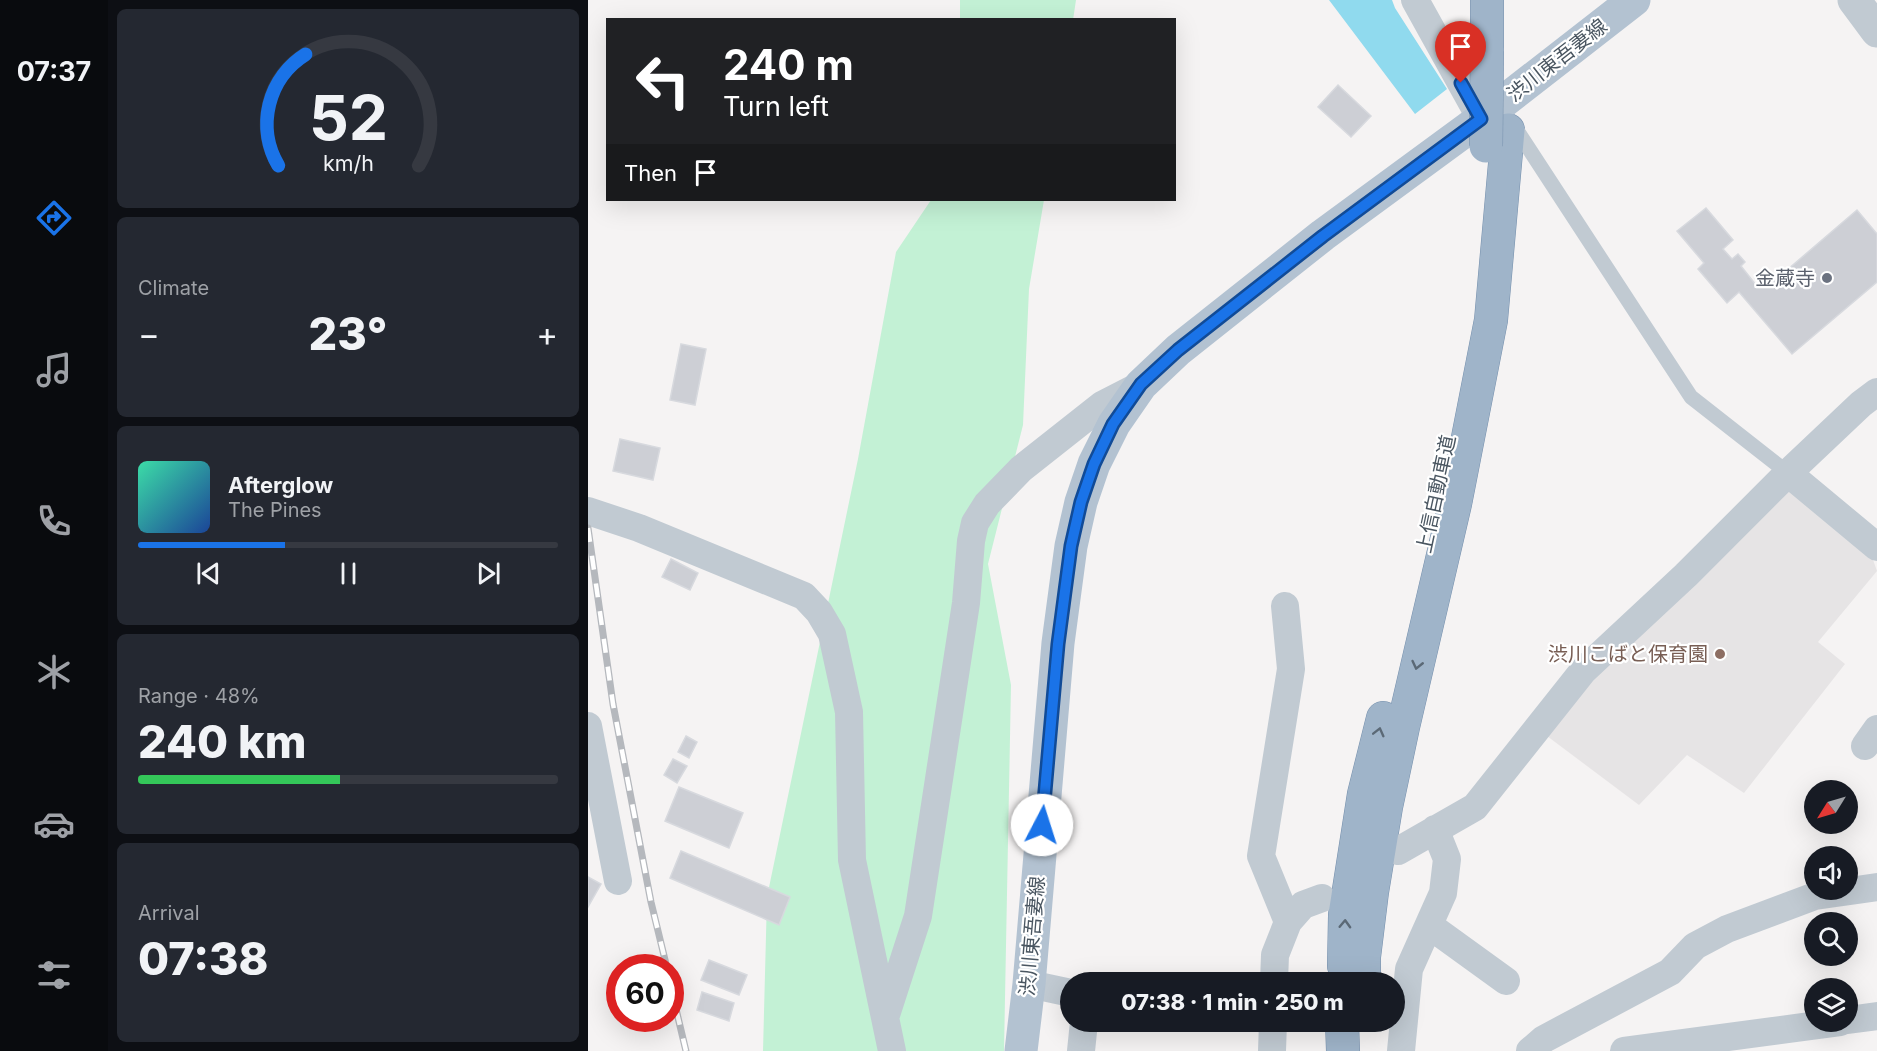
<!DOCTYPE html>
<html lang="en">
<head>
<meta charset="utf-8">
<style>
	:root { --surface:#171b24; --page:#242831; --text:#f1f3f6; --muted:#9ea1a6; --line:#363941; --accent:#1a73e8 }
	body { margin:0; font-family:Inter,"Noto Sans JP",sans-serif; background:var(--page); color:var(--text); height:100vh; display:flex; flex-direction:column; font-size:22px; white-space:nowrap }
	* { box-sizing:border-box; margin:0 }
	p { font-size:20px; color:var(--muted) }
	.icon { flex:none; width:33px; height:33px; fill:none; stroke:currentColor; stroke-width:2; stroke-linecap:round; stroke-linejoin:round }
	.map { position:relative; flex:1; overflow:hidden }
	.sheet { display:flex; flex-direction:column; gap:9px; padding:9px; background:#0d0f14; width:480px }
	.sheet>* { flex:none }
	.top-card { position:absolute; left:18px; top:18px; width:570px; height:183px; border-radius:0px; box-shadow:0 6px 24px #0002; background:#202124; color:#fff; overflow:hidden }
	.needle { width:39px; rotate:233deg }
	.buttons { position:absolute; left:1216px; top:780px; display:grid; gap:12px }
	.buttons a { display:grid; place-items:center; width:54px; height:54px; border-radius:50%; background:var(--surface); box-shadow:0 6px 24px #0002; font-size:30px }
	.speed { position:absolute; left:18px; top:954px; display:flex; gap:12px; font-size:30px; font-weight:700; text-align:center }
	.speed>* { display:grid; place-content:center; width:78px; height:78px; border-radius:50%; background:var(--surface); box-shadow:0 6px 24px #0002; line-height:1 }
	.speed .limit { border:9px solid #d22; background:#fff; color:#111 }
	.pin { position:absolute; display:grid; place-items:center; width:51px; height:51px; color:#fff; margin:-62px -26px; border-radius:50% 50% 50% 0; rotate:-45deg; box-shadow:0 0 6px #0007 }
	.pin .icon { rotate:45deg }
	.me { position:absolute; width:66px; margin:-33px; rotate:5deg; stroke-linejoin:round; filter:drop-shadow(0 0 4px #0008) }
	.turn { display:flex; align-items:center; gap:21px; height:126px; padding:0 18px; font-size:27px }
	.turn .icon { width:78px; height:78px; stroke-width:2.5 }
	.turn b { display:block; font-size:42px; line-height:51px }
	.then { display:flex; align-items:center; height:57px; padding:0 18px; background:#0003; gap:12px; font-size:22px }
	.big { font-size:45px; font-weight:800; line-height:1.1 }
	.sheet .card { flex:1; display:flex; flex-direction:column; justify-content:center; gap:9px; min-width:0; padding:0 21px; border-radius:9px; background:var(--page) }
	.sheet .dial { align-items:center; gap:0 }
	.dial svg { height:156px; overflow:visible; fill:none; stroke:var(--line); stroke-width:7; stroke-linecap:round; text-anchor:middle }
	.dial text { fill:var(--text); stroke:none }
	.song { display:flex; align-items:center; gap:18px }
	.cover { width:72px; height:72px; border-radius:9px; background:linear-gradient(135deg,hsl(160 70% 55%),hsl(220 70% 35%)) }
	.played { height:6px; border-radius:3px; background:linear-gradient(90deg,var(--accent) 35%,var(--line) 35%) }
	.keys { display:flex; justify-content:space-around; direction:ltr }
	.heat { display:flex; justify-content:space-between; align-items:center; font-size:33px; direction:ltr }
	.charge { height:9px; border-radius:4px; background:linear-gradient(90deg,#34c759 48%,var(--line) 0) }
	.trip { position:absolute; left:472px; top:972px; width:345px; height:60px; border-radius:30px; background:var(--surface); box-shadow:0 6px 24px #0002; font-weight:800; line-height:60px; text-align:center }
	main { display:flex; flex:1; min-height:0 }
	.tabs { display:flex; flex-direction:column; width:108px; justify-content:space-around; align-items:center; background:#090b0e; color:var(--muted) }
	.tabs .icon { width:42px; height:42px }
	.tabs .selected { color:var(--accent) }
	.tabs b { font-size:27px; color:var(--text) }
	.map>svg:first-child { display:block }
</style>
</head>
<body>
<main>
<nav class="tabs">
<b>07:37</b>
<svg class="icon selected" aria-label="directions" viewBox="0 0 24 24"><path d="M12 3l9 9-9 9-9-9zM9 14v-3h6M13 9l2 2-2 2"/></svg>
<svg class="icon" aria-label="music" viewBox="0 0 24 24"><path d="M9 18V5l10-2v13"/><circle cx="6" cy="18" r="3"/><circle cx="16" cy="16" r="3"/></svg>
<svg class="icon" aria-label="phone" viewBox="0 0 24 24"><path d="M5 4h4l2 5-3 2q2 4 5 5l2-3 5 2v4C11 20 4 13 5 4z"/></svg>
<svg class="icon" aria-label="climate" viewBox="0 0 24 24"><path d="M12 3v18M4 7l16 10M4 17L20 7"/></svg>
<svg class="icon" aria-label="car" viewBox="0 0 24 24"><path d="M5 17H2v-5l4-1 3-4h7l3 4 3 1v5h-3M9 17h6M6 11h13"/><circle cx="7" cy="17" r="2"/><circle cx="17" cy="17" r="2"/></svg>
<svg class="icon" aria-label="filters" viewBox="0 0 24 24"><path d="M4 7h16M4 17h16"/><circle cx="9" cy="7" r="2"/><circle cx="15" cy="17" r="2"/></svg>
</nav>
<section class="sheet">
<div class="card dial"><svg viewBox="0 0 100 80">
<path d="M14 69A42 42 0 1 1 86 69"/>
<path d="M14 69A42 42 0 0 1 28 12" stroke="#1a73e8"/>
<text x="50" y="56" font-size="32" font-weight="700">52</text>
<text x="50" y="72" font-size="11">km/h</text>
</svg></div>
<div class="card"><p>Climate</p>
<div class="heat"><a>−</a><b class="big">23°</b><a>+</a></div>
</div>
<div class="card">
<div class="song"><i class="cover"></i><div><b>Afterglow</b><p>The Pines</p></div></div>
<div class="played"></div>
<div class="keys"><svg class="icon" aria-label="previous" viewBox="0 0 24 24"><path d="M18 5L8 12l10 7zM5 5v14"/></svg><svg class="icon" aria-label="pause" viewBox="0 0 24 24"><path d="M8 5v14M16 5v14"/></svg><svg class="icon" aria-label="next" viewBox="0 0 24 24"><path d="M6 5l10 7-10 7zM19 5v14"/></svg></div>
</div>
<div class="card"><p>Range · 48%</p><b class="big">240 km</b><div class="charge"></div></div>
<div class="card"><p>Arrival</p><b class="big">07:38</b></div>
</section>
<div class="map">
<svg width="1289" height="1051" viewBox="0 0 1289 1051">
	<rect width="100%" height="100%" fill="#f5f3f3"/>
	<path fill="#e6e4e5" d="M1203 487 1284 557 1289 571 1230 642 1257 664 1156 793 1099 755 1051 805 955 733 1000 674Z"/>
	<path fill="#c3f1d5" d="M372 0H488L485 20 372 19Z
		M343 200H456L441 289 435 425 400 564 423 685 416 1051H175L179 897 270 459 308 252Z"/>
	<path fill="#90daee" d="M741 0H804L807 8 859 89 827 114Z"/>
	<path fill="#cdcfd5" stroke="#d7d9de" stroke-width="1.5" d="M750 85 783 116 763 137 730 107Z
		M1118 208 1145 240 1135 249 1144 259 1150 254 1157 262 1153 266 1168 285 1179 275 1185 282 1269 210 1289 234V282L1204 354 1151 292 1139 303 1110 269 1116 263 1089 231Z
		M93 344 118 349 107 405 82 400Z
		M32 439 72 448 65 480 25 471Z
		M83 559 110 573 102 590 74 577Z
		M98 736 109 742 101 758 90 752Z
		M85 759 99 766 89 783 76 775Z
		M91 787 155 813 141 848 77 821Z
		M93 851 202 897 191 925 82 878Z
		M0 877 13 884 0 907Z
		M121 960 159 975 151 995 113 980Z
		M114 992 146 1003 141 1021 109 1010Z"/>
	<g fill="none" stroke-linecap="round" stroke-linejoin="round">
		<defs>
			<path id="trunk" d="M899 0V51
				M756 966 757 915 776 794 795 718
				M776 982V957L784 892 798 807 815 727 867 504 903 320 920 130
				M754 1022 755 1051"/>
		</defs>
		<use href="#trunk" stroke="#7690ad" stroke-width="34"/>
		<path stroke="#c1cad2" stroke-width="15" d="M926 126 1103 397 1200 473"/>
		<path stroke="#c1cad2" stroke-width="28" d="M827 0 893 119
			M1200 473 1289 547
			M0 511 51 528 216 596 231 612 244 634 261 712 264 860 304 1051
			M697 606 703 669 673 856 700 922
			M0 726 30 881
			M1277 746 1289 729
			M810 851 887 807 995 671 1098 575 1200 473 1273 404 1289 392
			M842 926 918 981
			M686 982 687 955 700 922 715 905 734 898
			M441 984 483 993
			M297 1018 330 916 378 603 383 541 387 523 399 504 433 469 514 405 553 385
			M1260 1020 1289 1016
			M493 1051 496 1022
			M684 1051 685 1022
			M813 1051 821 969 855 893 859 859 847 829
			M942 1051 956 1039 1082 972 1107 946 1139 929 1227 896 1289 887
			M1036 1051 1252 1022"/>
		<path stroke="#c1cad2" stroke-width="33" d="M1266 0 1289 31"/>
		<path stroke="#b3c2d1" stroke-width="33" d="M433 1051 441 984 470 643 483 546 493 502 506 464 526 424 553 385 590 350 735 235 893 119 1046 0"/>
		<use href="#trunk" stroke="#9fb4c9" stroke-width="33"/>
		<defs>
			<path id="rail" d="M0 528 25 704 63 902 79 968
				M82 984 98 1051"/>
		</defs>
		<use href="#rail" stroke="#b5b8bd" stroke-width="7"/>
		<use href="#rail" stroke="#fff" stroke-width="4.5" stroke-dasharray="14" stroke-linecap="butt"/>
		<defs>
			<path id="trunk-bridge" d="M898 146 899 51"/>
		</defs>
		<use href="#trunk-bridge" stroke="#7690ad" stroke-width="34" stroke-linecap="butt"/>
		<use href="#trunk-bridge" stroke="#9fb4c9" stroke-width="33"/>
	</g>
	<defs><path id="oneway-chevron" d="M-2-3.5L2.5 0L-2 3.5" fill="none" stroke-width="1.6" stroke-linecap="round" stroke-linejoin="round" transform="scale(1.5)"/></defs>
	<g stroke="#5b6976">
		<use href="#oneway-chevron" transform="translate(829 665) rotate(103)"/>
		<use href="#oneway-chevron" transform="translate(791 732) rotate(-76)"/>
		<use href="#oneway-chevron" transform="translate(757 924) rotate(-88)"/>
	</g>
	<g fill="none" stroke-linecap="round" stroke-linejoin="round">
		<defs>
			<path id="route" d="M454 825 470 644 483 546 493 502 506 464 525 424 553 384 590 350 735 236 893 119 873 83"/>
		</defs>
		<use href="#route" stroke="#114b97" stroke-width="15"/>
		<use href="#route" stroke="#1a73e8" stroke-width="10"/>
	</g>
	<circle fill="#6b7280" stroke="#fff" stroke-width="2" cx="1239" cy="278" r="6"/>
	<circle fill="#8d6e63" stroke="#fff" stroke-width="2" cx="1132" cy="654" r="6"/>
	<g text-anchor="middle" stroke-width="4.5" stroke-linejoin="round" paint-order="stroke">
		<g font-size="20" fill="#4a5661" stroke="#fff">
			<text transform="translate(969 60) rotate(-38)" y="7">渋川東吾妻線</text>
			<text transform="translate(848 494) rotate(-78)" y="7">上信自動車道</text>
			<text transform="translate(444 936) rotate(-85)" y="7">渋川東吾妻線</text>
		</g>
		<g font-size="20" fill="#5b616d" stroke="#fff" text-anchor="end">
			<text x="1227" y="285">金蔵寺</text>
		</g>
		<g font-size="20" fill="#785e54" stroke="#fff" text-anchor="end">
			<text x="1120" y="661">渋川こばと保育園</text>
		</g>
	</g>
</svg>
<div class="buttons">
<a><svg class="needle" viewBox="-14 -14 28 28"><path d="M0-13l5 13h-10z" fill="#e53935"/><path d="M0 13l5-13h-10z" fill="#9ea1a6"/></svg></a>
<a><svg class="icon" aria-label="sound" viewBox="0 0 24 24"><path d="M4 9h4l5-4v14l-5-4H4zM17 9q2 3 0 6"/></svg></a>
<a><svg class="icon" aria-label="search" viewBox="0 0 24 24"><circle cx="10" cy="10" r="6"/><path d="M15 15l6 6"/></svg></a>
<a><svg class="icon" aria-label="layers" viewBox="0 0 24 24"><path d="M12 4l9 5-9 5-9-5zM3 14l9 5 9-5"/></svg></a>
</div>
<div class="speed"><div class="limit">60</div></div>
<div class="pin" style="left:873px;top:83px;background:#d93025"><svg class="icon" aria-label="arrive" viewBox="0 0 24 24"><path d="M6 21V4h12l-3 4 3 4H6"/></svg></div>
<svg class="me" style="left:454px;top:825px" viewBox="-20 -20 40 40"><circle r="19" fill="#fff"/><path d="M0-13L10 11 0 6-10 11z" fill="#1a73e8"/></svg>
<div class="trip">07:38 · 1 min · 250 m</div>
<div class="top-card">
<div class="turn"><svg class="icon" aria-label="left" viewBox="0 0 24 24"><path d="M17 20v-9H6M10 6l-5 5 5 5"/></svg><div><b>240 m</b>Turn left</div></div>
<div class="then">Then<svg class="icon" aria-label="arrive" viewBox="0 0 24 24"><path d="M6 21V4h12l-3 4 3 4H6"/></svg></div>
</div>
</div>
</main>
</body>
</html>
